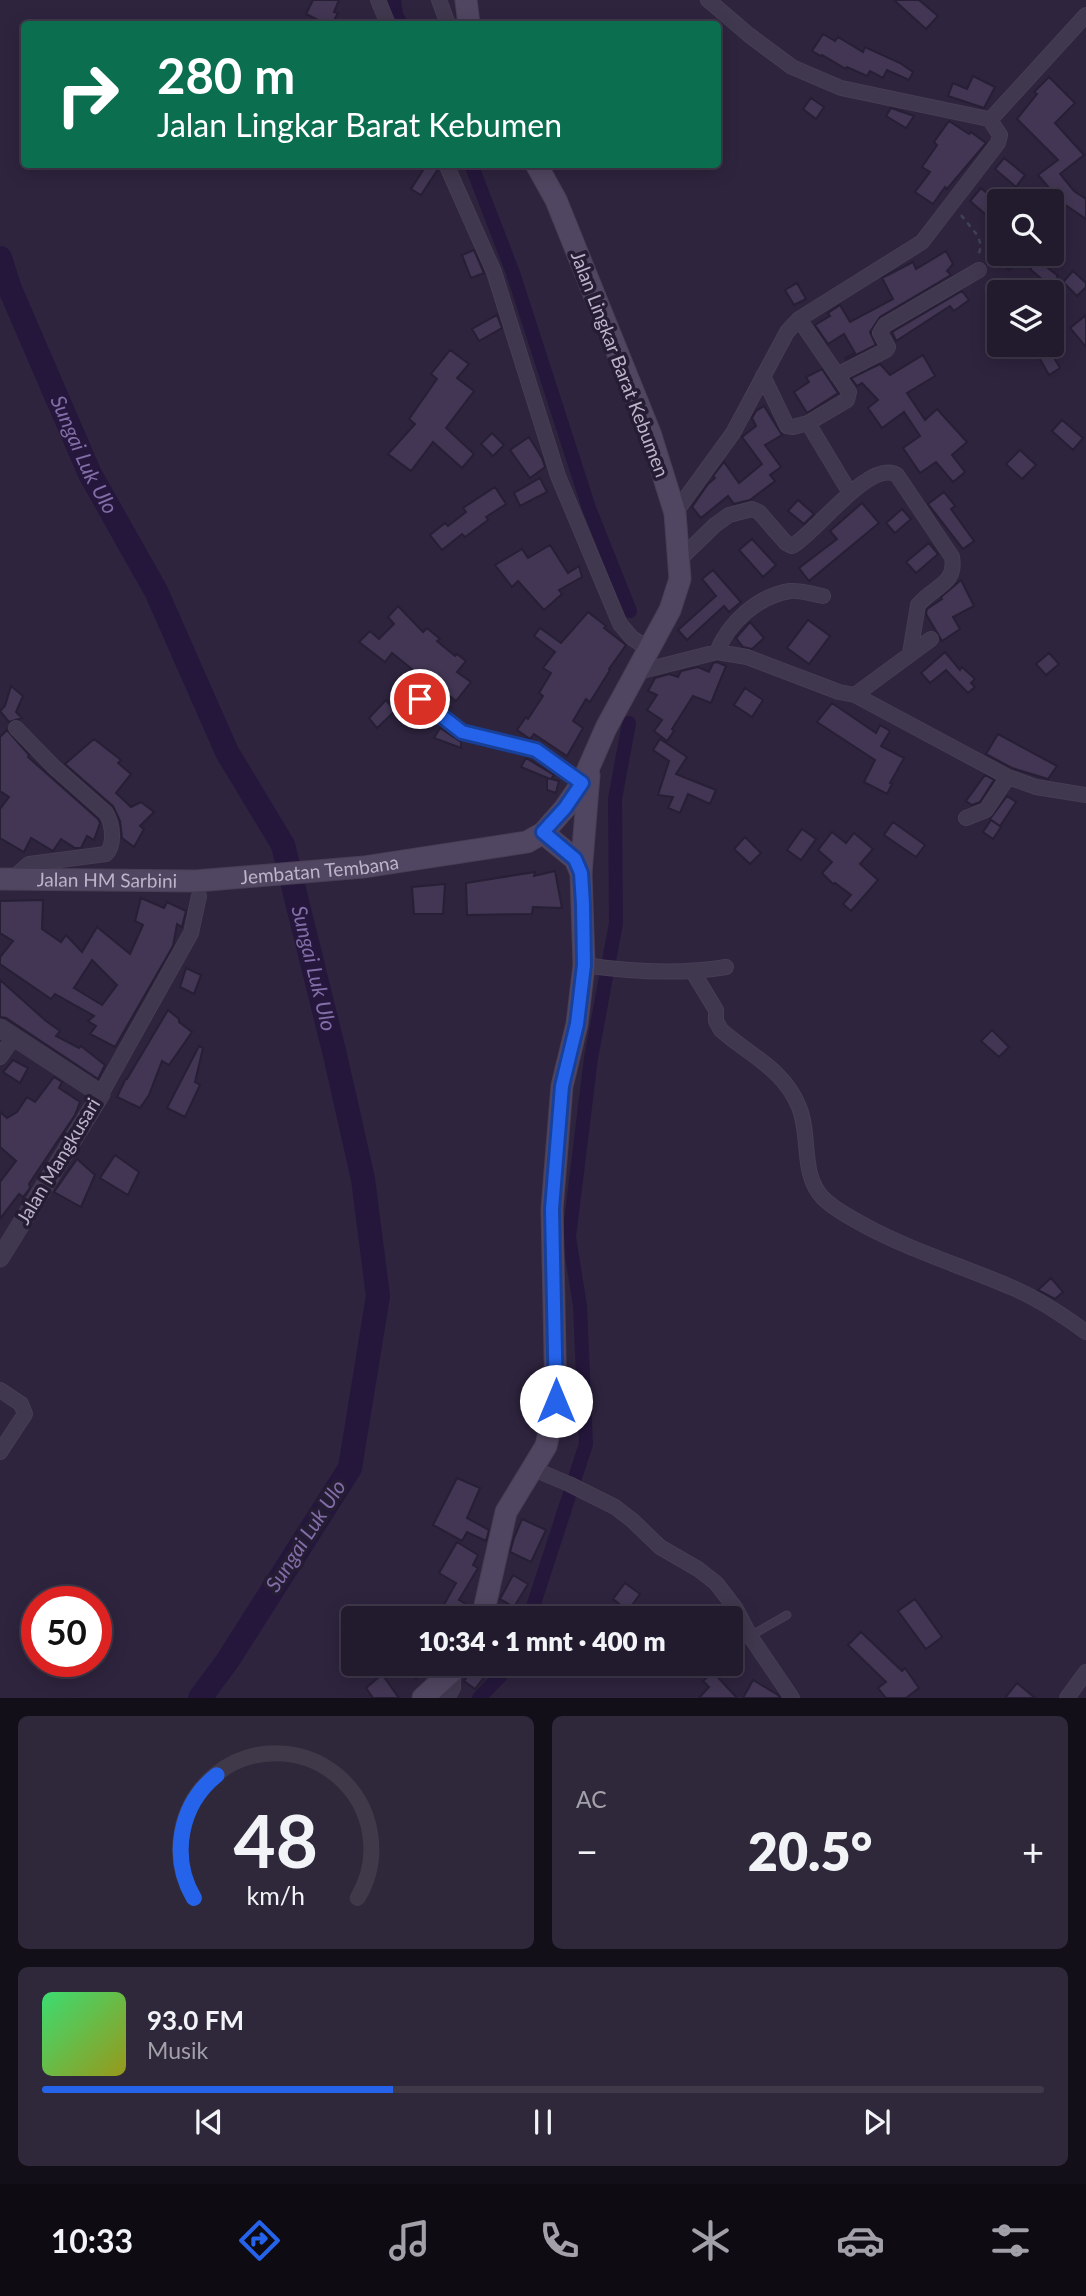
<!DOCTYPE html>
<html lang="id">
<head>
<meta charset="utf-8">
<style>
	:root { --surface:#221b2e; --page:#2e283a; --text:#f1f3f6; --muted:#a2a1aa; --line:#3f394a; --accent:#2563eb }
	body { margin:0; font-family:Lato,sans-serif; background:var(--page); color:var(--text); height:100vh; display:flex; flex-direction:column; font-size:26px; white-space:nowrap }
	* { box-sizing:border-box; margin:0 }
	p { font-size:23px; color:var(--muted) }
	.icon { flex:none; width:38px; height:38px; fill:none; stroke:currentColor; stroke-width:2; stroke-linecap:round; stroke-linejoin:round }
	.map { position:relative; height:1698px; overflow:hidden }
	.sheet { display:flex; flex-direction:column; gap:18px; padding:18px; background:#130f19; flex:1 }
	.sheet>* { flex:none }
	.banner { position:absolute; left:21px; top:21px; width:700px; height:147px; border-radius:7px; box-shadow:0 4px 18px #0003,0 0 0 2px var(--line); background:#0b6e4f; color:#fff; overflow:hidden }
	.controls { position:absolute; left:987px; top:189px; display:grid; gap:14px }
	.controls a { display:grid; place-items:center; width:77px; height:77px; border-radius:7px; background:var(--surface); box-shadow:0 4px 18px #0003,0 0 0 2px var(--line); font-size:35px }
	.speed { position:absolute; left:21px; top:1586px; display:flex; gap:14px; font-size:35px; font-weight:700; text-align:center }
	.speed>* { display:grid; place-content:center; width:91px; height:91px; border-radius:50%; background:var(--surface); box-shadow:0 4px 18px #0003,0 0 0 2px var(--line); line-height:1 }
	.speed .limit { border:10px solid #d22; background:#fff; color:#111 }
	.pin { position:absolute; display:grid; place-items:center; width:60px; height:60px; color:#fff; margin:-30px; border:4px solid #fff; border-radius:50%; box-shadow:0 2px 7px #0007 }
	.me { position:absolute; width:77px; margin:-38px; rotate:0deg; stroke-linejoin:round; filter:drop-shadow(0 0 5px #0008) }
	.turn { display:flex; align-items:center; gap:24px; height:147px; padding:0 21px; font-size:32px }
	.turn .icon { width:91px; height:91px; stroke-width:2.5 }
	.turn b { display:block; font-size:49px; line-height:60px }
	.big { font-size:52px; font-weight:800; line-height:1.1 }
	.sheet .tile { flex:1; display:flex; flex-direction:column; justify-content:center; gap:10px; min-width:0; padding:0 24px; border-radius:10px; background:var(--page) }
	.sheet .dial { align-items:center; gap:0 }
	.dial svg { height:182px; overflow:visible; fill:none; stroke:var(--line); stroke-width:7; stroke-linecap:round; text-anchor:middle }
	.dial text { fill:var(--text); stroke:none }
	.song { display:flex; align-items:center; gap:21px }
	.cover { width:84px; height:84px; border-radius:10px; background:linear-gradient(135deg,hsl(140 70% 55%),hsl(60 70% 35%)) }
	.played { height:7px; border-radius:4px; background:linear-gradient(90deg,var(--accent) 35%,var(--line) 35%) }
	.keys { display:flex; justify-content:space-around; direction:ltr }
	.heat { display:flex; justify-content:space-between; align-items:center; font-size:38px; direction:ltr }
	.sheet .tiles { flex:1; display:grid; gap:18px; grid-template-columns:1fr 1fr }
	.tile:last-child { grid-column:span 2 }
	.trip { position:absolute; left:341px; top:1606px; width:402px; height:70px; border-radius:7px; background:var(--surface); box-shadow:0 4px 18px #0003,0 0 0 2px var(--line); font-weight:800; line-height:70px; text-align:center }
	.menu { display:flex; height:112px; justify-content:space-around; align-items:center; background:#0e0b12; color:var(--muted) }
	.menu .icon { width:49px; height:49px }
	.menu .selected { color:var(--accent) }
	.menu b { font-size:32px; color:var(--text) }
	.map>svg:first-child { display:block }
</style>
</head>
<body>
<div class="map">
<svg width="1086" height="1698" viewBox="0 0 1086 1698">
	<rect width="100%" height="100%" fill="#2e243e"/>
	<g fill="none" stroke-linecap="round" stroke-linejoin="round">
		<path stroke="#25173c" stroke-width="14" d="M394 0 396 15 401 24
			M471 164 513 273 589 508 630 611
			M529 1619 586 1444 580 1306 569 1237 591 1058 616 923 615 799 629 723
			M479 1698 512 1664"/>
		<path stroke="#25173c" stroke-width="24" id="s1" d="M0 258 10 289 90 474 156 591 227 752 283 845 335 1055 363 1179 378 1296 350 1468 228 1660 200 1698"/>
	</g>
	<path fill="#423654" stroke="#271f35" stroke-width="2" fill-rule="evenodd" d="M313 0H339L334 12 338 13 332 24H326L306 14Z
		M894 0H919L938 16 926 29Z
		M823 34 835 41 838 37 863 52 865 47 900 63 913 72 909 80 887 70 883 78 870 71 867 76 847 67 846 69 822 55 821 56 812 51Z
		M973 76 995 87 984 108 948 96 953 83 967 89Z
		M1049 77 1075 103 1055 123 1084 155 1060 174 1074 191 1086 199V219L1061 202 1038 175 1058 160 1017 119 1037 94 1034 92Z
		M811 98 824 107 816 119 803 109Z
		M891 108 914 116 906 128 886 116Z
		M949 121 969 134 971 132 986 143 947 189 945 187 933 204 915 192 930 172 922 167 937 145 934 142Z
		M1004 158 1025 175 1016 187 995 169Z
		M427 164H437L438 169 421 195 411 189Z
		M981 188 999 204V212L992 220 970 201Z
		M474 250 484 273 471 278 462 255Z
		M946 251 953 264 947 271 951 275 880 317 870 332 876 345 846 360 845 358 855 353 844 334 828 344 815 325 830 316 828 313 840 305 850 322 893 299 882 278 913 262 916 269Z
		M994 254H1013L1019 261 1009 270Z
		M1038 260 1058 276 1050 286 1030 269Z
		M1073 271 1086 283V287L1077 296 1063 282Z
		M797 283 806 299 794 305 785 290Z
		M962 291 969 300 954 311 950 306 896 341 892 332Z
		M497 315 502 328 479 341 472 329Z
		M1086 315V347L1070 328Z
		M1047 346 1060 368 1049 375 1037 354Z
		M450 350 469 364 457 378 474 391 446 428 474 454 462 468 433 442 411 471 388 454 415 424 409 419 437 379 431 374Z
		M923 355 935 376 907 393 925 420 937 409 967 442 952 455 965 472 953 482 936 462 920 473 903 448 920 436 904 412 882 428 868 408 878 400 862 383 857 386 851 378 880 364 890 375Z
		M822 369 838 393 807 413 794 392 809 382 806 377Z
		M764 406 782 435 765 445 781 467 770 475 775 481 750 500 734 504 728 496 701 518 692 507 708 484 715 478 713 476 724 462 739 483 762 464 742 437 756 426 752 418 756 411Z
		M1062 420 1083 438 1073 450 1052 431Z
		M492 433 504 445 493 456 481 444Z
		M529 437 542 458 545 467 530 478 510 450Z
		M1020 450 1036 465 1022 479 1006 464Z
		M540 478 547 492 520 506 514 493Z
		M495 487 506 504 486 517 488 520 465 537 462 534 442 550 430 535 445 523 448 526 466 512 463 508Z
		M944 492 955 506 951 509 974 541 963 549 928 504Z
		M798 500 814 514 804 524 788 511Z
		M862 503 879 523 809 581 799 568 837 539 830 531Z
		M902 509 911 519 895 533 886 523Z
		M752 539 776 565 763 577 739 550Z
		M929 543 938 554 916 573 906 562Z
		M550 545 568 573 579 566 582 577 559 590 562 594 544 610 518 581 512 587 495 565 522 549 528 558Z
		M713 570 741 602 729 612 724 606 687 640 678 630 716 596 702 579Z
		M961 580 974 606 953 617 960 629 942 641 926 614 927 609 942 599 941 597Z
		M398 606 423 632 427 628 440 639 437 641 455 656 457 654 466 661 457 672 471 682 456 701 442 690 437 696 428 689 430 687 421 680 423 678 392 653 385 662 359 642 370 631 379 639 394 624 388 617Z
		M588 612 606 626 604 628 626 645 609 669 610 670 590 702 586 699 573 721 583 728 567 756 534 734 530 739 517 730 526 717 528 719 543 696 539 693 551 673 543 668 555 652 534 636 540 628 561 643Z
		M808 620 830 636 809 664 787 648Z
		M750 622 764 638 752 649 743 647 736 638Z
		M945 652 960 670 962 667 975 679 971 683 975 687 968 693 946 670 930 683 921 673Z
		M1049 653 1059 664 1046 675 1036 664Z
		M717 662 726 666 711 703 693 696 672 729 674 731 667 741 654 731 662 720 647 710 657 695 648 691 655 678 669 674 678 677 681 671 698 667 709 672 713 663Z
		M11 686 23 696 16 712 22 718 9 722 0 711 5 706Z
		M745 688 763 700 752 717 734 705Z
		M386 700 395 711 377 728 369 718Z
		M832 703 876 733 880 725 890 731 881 746 904 758 890 783 892 784 887 794 864 782 875 760 817 722Z
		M440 728 461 742V748L434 738Z
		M7 730 29 755 28 757 98 819 100 823 94 840 87 836 81 848H75L61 839 53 851 31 838 24 852 0 838V809L9 797 0 791V737Z
		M998 734 1057 766 1048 779 1012 768 986 754Z
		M94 739 121 760 118 763 131 774 116 793 131 807 141 802 154 812 140 826 144 829 134 847 122 838 120 821 113 806 65 764Z
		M660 739 687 757 676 774 716 790 710 804 688 794 680 813 668 808 673 797 658 795 669 761 653 750Z
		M526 758 554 775 551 779 559 781 556 793 547 790V778L550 779 521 767Z
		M985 775 994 780 980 802 972 805 966 801Z
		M1007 796 1016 802 1000 826 990 819Z
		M991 820 1001 827 993 839 983 832Z
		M893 822 925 845 916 857 884 835Z
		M802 829 816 839 801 860 787 850Z
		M832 832 846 843 854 833 873 849 860 864 878 880 851 911 843 904 851 895 835 883 833 884 822 873 832 862 818 850Z
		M745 837 761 853 750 864 734 849Z
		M555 871 562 908 533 907 532 914 467 915 466 883 535 872 534 876Z
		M445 884 443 914H414L412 887Z
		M141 898 164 908 167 902 186 911 182 927 177 924 173 946 115 1047 90 1034 96 1026 88 1021 94 1016 55 994 51 999 0 964V957L13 941 0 933V901L43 900 42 929 61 942 66 935 82 952 97 927 130 954 143 925 135 921ZM92 960 117 985 102 1005 74 988Z
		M186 968 201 975 194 994 180 987Z
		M0 980 46 1021 60 1031 56 1036 79 1048 81 1046 105 1065 98 1079 6 1018 0 1017Z
		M168 1010 179 1019V1022L192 1032 169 1065 162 1061 149 1095 140 1108 117 1097 126 1078 127 1079Z
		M992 1030 1009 1047 999 1057 981 1041Z
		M199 1046 203 1048 195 1082 200 1085 185 1117 167 1108Z
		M13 1060 28 1068 20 1083 3 1072Z
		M54 1077 62 1082 59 1088 80 1102 75 1115 29 1184 30 1188 23 1197 19 1194 0 1219V1182L16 1161 0 1147V1112L7 1118 17 1112 27 1097 35 1102Z
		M115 1155 139 1172 128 1195 100 1178Z
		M77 1159 95 1175 81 1207 54 1192Z
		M1051 1278 1063 1292 1055 1299 1038 1290Z
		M457 1478 480 1488 467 1518 489 1530 486 1541 467 1532 462 1541 433 1525Z
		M522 1519 546 1530 531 1562 510 1552 514 1538Z
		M457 1542 478 1555 473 1565 478 1568 459 1600 471 1607 469 1616 468 1619H436L456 1583 439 1573Z
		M513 1575 528 1584 514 1607 500 1599Z
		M625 1583 640 1594 628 1611 613 1599Z
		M915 1599 942 1637 926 1649 898 1611Z
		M861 1632 902 1671 905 1668 919 1688 906 1698H886L878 1688 886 1682 848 1645Z
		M395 1664H426L416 1679Z
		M477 1664H494L475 1689 464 1681Z
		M713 1672 737 1698H699L709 1687 703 1681Z
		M379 1677H384L399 1698H373L366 1688Z
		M753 1680 778 1695 780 1698H743Z
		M1017 1683 1035 1698H1005Z"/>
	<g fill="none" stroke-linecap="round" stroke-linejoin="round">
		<defs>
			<path id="service" d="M750 1636 787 1615"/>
			<path id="minor" d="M378 0 388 24
				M439 0 448 24
				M990 120 1086 15
				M446 164 494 272 558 476 620 624 632 638 650 650
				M799 319 849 392 847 400 808 423 850 493
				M837 375 886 350 888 347 880 333 885 325 979 270
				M763 376 787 426 793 427 808 423
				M675 513 733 433 787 332 799 319 922 242 998 143 1000 135 990 120 984 118 841 88 792 67 749 35 708 0
				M680 559 715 525 729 515 752 509 759 512 786 543 792 546C815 534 870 458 897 475L952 557C957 585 933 586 918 605L910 653
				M717 652C728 623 758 596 790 591 800 590 812 594 823 596
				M638 672 717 652 747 657 839 692 855 695 1008 777 1036 787 1086 795
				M406 687 434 712 462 732 535 750 582 783
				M855 695 931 639
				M966 818 986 810 1008 777
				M12 879 29 864 106 854C115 845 113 824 106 813L54 767 16 728
				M584 965C632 972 679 975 726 967
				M693 972 716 1010V1021L721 1030C749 1055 784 1069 799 1107 811 1136 800 1174 823 1198 833 1208 849 1217 862 1224 911 1251 963 1266 1013 1288 1039 1299 1064 1316 1086 1332
				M0 1057 14 1037
				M101 1094 191 933 199 896
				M0 1390 21 1404 25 1414 0 1452
				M531 1468 569 1484 615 1507 632 1520 660 1547 698 1569 716 1583 736 1609 750 1636 792 1698
				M447 1698 453 1688V1672
				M1067 1698 1086 1672"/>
			<path id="tertiary" d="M0 1028 101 1094 0 1258"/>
			<g id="secondary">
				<path d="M466 0 469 24"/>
				<path d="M543 833 575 859 581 873"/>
				<path id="s2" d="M0 879 196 881 364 867 527 842 543 833 565 808 582 783 606 728 670 610 680 579 675 513 650 433 556 200 536 164"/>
				<path d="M482 1619 506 1512 546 1446 556 1401 552 1209 562 1086 577 1024 584 965 581 873 589 775"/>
				<path d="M423 1698 460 1664"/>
			</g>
		</defs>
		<use href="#service" stroke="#473e54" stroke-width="9"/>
		<use href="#minor" stroke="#473e54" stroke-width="16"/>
		<use href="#tertiary" stroke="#473e54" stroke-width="19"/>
		<use href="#secondary" stroke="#473e54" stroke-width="23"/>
		<path stroke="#3f4257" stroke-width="2.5" stroke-dasharray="5 5" stroke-linecap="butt" d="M961 215 978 236 981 246 978 257
			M989 281 999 296"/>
		<use href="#service" stroke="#40384e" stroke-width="7"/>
		<use href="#minor" stroke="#40384e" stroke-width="14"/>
		<use href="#tertiary" stroke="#40384e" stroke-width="18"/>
		<use href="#secondary" stroke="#514661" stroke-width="21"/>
	</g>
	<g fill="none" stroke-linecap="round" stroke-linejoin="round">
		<defs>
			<path id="route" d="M420 699 462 732 536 750 582 783 565 808 543 832 575 859 581 873 583 904 584 965 577 1024 562 1086 552 1209 556 1401"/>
		</defs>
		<use href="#route" stroke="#184099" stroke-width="18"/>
		<use href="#route" stroke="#2563eb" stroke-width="12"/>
	</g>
	<g text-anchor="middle" stroke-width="7" stroke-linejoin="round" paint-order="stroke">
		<g font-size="19" fill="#bdb4c9" stroke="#251d33">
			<text transform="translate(620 364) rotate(69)" y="7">Jalan Lingkar Barat Kebumen</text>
			<text dy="7" stroke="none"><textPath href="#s2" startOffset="320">Jembatan Tembana</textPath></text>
			<text dy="7" stroke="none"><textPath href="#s2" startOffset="107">Jalan HM Sarbini</textPath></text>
			<text transform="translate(58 1161) rotate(-59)" y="7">Jalan Mangkusari</text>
		</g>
		<g font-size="21" font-style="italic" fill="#836da8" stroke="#251d33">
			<text dy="7" stroke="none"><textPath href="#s1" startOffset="214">Sungai Luk Ulo</textPath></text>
			<text dy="7" stroke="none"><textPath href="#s1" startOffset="780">Sungai Luk Ulo</textPath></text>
			<text transform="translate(306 1536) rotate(-57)" y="7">Sungai Luk Ulo</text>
		</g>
	</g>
</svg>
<div class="controls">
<a><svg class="icon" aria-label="search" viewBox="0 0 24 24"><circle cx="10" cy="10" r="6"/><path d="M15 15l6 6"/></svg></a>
<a><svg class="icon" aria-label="layers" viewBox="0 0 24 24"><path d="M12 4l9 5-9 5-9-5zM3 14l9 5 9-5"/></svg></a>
</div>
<div class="speed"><div class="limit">50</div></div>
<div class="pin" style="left:420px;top:699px;background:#d93025"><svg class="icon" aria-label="arrive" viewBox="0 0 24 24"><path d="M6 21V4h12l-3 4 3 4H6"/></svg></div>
<svg class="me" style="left:556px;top:1401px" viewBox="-20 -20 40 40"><circle r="19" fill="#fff"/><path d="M0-13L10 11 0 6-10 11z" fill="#2563eb"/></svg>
<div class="trip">10:34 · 1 mnt · 400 m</div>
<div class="banner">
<div class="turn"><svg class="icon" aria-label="right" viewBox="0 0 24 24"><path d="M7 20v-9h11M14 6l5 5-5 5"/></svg><div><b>280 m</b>Jalan Lingkar Barat Kebumen</div></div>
</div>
</div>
<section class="sheet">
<div class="tiles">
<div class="tile dial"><svg viewBox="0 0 100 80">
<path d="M14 69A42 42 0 1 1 86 69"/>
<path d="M14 69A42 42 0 0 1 24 15" stroke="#2563eb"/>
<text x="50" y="56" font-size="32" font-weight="700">48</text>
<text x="50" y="72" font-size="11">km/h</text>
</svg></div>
<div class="tile"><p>AC</p>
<div class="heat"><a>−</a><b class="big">20.5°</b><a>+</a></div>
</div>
<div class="tile">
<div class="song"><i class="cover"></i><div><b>93.0 FM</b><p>Musik</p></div></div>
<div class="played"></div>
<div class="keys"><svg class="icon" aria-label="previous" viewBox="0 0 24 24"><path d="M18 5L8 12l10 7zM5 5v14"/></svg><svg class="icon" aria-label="pause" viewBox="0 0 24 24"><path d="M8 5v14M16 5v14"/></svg><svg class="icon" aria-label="next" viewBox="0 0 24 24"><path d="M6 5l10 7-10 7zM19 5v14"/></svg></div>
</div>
</div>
</section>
<nav class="menu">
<b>10:33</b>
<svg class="icon selected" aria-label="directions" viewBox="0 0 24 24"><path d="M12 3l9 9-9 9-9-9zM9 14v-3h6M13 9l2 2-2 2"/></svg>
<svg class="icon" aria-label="music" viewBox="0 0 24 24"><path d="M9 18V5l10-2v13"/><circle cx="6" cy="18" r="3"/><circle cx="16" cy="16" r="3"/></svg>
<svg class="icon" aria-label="phone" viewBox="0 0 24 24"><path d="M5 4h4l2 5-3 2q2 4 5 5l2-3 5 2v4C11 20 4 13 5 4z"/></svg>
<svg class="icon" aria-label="climate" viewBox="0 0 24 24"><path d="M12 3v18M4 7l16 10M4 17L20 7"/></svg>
<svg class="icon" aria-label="car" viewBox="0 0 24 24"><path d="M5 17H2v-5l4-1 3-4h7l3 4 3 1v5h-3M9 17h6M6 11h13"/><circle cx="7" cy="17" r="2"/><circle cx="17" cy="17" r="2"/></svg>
<svg class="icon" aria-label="filters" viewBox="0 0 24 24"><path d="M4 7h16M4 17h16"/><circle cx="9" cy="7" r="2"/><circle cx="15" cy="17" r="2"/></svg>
</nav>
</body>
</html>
